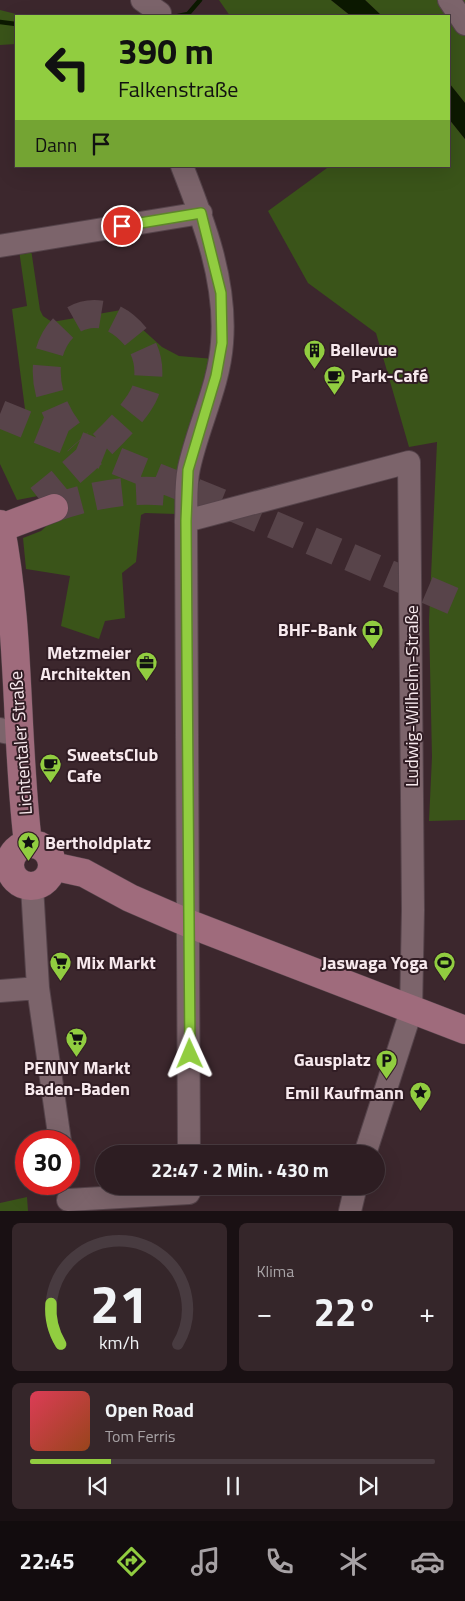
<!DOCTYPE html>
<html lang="de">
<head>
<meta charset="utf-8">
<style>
	:root { --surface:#2d1d22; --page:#35262a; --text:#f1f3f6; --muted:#a7a2a5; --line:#483b40; --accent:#91cd40 }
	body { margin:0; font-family:"Titillium Web",sans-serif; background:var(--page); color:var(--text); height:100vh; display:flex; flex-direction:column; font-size:19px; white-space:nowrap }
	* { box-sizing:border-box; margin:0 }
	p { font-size:16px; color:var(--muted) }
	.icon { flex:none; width:28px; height:28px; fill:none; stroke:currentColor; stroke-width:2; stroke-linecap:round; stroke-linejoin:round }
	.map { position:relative; height:1211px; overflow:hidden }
	.sheet { display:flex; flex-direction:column; gap:12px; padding:12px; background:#191013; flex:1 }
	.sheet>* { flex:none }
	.hud { position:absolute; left:15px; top:15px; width:435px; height:152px; border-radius:0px; box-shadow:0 5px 20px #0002,0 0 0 1px var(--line); background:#91cd40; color:#111; overflow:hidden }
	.speed { position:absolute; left:15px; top:1130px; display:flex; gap:10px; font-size:25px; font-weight:700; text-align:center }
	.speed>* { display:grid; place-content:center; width:65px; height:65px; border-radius:50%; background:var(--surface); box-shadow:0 5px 20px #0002,0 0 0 1px var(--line); line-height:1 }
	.speed .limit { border:8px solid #d22; background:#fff; color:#111 }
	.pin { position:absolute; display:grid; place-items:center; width:42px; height:42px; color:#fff; margin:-21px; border:2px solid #fff; border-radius:50%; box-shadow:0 1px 5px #0007 }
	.me { position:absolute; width:55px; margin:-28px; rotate:359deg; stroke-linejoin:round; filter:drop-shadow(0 0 4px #0008) }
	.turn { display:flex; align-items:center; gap:18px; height:105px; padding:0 20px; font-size:22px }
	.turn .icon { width:65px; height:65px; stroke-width:2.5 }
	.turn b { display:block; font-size:35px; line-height:42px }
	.then { display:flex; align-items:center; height:48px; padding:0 20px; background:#0003; gap:10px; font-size:19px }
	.big { font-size:38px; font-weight:700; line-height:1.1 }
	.sheet .card { flex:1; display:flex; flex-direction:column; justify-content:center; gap:8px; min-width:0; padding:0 18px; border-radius:8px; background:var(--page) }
	.sheet .dial { align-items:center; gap:0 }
	.dial svg { height:130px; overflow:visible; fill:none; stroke:var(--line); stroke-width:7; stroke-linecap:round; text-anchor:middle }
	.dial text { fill:var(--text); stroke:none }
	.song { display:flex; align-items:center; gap:15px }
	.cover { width:60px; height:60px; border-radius:8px; background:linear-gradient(135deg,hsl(350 70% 55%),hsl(20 70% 35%)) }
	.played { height:5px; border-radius:2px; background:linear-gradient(90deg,var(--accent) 20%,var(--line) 20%) }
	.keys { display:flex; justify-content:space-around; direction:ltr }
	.heat { display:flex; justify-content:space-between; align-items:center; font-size:28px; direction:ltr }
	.sheet .tiles { flex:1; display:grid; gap:12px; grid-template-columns:1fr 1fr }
	.card:last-child { grid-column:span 2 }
	.trip { position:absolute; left:95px; top:1145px; width:290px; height:50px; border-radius:25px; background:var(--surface); box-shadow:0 5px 20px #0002,0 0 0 1px var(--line); font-weight:700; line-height:50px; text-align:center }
	.dock { display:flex; height:80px; justify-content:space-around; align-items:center; background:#120c0e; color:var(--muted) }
	.dock .icon { width:35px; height:35px }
	.dock .active { color:var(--accent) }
	.dock b { font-size:22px; color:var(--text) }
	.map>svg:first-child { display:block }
</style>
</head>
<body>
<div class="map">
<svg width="465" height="1211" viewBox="0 0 465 1211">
	<rect width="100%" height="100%" fill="#3c272d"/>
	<path fill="#3a5419" d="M219 0H331L351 16H230Z
		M365 0H465V103L449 83V16H382Z
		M0 10 24 16H16V44L0 45Z
		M449 119 465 139V820L429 821 432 757 429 621 437 442 409 447 376 333 308 283 268 211 327 168 326 166H449Z
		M31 249 40 310 43 316 52 322 121 310 162 347 179 356 214 359 176 514 145 513 141 515 136 562 122 573 125 618 105 621 99 639 61 626 70 576 26 569 23 538 41 531 52 521 49 499 38 496 17 500 0 464V425L13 423 25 409 12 309 27 306 19 250Z
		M27 1197 28 1211H0V1203Z"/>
	<path fill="#0c1900" d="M331 0H365L382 16H351Z
		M449 83 465 103V139L449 119Z"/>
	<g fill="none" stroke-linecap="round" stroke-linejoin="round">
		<path stroke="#0c1900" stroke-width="4.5" d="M178 16 188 14 200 0
			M0 22 16 24"/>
		<path stroke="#58444a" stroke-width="28" stroke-dasharray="28 14" stroke-linecap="butt" d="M0 414 234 508 465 606
			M39 499C66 478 133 422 145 392 151 376 149 355 139 341 86 268 0 357 78 442
			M54 508C94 494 135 487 177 493"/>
		<defs>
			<path id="minor" d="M142 0 160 13
				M449 0 465 24
				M182 166C204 222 227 282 222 343 219 386 198 426 189 468 185 485 187 504 186 521L189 1154
				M0 246 201 213
				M186 521 409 462 413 910 411 1011 365 1154
				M0 729 4 732 20 735
				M0 864 9 865
				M32 886 38 988 60 1141
				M0 991 38 988
				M68 1200 189 1193
				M350 1211 356 1186"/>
			<path id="major" d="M0 524C21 629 15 737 28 843
				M1 528 54 508
				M10 865a21 21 0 1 1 42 0a21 21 0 1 1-42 0Z
				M52 866 84 873 130 898 190 924 465 1030"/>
		</defs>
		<use href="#minor" stroke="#55434a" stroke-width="24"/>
		<use href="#major" stroke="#55434a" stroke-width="29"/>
		<use href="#minor" stroke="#7c646b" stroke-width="22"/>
		<use href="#major" stroke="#9f6b7c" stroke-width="28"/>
	</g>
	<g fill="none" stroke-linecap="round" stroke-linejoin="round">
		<defs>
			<path id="route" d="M122 226 201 213 221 293 222 343 216 376 188 470 186 521 190 1054"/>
		</defs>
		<use href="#route" stroke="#5e852a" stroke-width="12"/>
		<use href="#route" stroke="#91cd40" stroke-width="9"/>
	</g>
	<defs>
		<symbol id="building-pin" viewBox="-11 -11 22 30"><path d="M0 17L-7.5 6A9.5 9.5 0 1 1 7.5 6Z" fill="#91cd40" stroke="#311d24"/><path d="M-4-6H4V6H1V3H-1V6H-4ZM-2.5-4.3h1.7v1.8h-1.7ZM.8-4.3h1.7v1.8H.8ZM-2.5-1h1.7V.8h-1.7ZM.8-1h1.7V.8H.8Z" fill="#111"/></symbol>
		<symbol id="cafe-pin" viewBox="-11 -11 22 30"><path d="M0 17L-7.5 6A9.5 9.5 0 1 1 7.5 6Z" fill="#91cd40" stroke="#311d24"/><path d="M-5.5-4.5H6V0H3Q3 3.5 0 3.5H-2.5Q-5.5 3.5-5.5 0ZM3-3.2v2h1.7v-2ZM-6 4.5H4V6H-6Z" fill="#111"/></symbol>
		<symbol id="bank-pin" viewBox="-11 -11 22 30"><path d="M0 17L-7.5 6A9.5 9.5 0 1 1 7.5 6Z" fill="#91cd40" stroke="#311d24"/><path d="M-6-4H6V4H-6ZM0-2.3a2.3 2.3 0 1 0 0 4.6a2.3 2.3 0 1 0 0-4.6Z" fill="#111"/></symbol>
		<symbol id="office-pin" viewBox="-11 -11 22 30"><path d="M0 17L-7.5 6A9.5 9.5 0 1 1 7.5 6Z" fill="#91cd40" stroke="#311d24"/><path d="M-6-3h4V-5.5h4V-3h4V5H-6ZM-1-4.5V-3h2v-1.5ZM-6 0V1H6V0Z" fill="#111"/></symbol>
		<symbol id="sight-pin" viewBox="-11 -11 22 30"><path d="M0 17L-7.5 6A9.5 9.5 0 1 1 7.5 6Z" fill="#91cd40" stroke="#311d24"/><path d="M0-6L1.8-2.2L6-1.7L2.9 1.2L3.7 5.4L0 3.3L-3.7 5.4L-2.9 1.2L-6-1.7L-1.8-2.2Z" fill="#111"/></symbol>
		<symbol id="supermarket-pin" viewBox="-11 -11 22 30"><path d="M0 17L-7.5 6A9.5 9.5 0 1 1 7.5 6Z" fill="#91cd40" stroke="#311d24"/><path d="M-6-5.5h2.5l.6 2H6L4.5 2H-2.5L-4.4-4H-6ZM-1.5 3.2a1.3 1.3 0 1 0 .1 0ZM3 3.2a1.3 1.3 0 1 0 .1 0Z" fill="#111"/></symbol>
		<symbol id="stadium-pin" viewBox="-11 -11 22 30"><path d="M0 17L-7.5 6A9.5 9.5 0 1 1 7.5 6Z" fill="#91cd40" stroke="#311d24"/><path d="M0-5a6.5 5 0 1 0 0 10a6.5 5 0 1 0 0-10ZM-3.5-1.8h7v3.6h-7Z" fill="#111"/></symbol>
		<symbol id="parking-pin" viewBox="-11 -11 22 30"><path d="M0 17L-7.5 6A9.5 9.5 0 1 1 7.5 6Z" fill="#91cd40" stroke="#311d24"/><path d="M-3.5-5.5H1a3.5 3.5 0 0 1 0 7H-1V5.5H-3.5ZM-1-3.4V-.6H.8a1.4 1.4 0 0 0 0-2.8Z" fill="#111"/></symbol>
	</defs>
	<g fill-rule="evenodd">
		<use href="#building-pin" x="302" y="338" width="25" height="34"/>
		<use href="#cafe-pin" x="322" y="364" width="25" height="34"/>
		<use href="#bank-pin" x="360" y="618" width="25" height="34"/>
		<use href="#office-pin" x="134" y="650" width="25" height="34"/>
		<use href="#cafe-pin" x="38" y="752" width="25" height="34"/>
		<use href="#sight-pin" x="16" y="830" width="25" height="34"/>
		<use href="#supermarket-pin" x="48" y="950" width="25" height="34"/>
		<use href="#stadium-pin" x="432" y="950" width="25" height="34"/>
		<use href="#supermarket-pin" x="64" y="1026" width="25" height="34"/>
		<use href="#parking-pin" x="374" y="1048" width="25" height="34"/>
		<use href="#sight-pin" x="408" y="1080" width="25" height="34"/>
	</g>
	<g text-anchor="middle" stroke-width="4" stroke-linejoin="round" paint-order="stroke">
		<g font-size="18" font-weight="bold" fill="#f7e9ed" stroke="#311d24" text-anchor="start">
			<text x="330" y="356">Bellevue</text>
			<text x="351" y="382">Park-Café</text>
			<text x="357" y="636" text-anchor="end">BHF-Bank</text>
			<text x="131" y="659" text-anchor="end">Metzmeier<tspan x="131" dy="21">Architekten</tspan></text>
			<text x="67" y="761">SweetsClub<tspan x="67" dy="21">Cafe</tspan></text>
			<text x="45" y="849">Bertholdplatz</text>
			<text x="76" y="969">Mix Markt</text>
			<text x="428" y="969" text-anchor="end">Jaswaga Yoga</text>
			<text x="371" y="1066" text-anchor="end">Gausplatz</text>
			<text x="77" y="1074" text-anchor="middle">PENNY Markt<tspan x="77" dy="21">Baden-Baden</tspan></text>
			<text x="404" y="1099" text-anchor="end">Emil Kaufmann</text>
		</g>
		<g font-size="18" fill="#f7e9ed" stroke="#311d24">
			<text transform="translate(412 696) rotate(-90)" y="6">Ludwig-Wilhelm-Straße</text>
			<text transform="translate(21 743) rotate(-94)" y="6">Lichtentaler Straße</text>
		</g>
	</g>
</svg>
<div class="speed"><div class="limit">30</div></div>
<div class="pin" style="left:122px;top:226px;background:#d93025"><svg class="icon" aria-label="arrive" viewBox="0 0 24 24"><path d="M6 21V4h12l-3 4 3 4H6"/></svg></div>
<svg class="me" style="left:190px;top:1054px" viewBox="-20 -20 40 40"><path d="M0-17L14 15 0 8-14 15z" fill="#91cd40" stroke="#fff" stroke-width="4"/></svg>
<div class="trip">22:47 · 2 Min. · 430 m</div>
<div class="hud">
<div class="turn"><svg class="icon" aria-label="left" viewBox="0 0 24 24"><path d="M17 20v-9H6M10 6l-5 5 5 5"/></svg><div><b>390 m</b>Falkenstraße</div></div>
<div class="then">Dann<svg class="icon" aria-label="arrive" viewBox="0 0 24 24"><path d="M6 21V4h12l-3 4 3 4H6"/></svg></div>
</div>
</div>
<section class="sheet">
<div class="tiles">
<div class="card dial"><svg viewBox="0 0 100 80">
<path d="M14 69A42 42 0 1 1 86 69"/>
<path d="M14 69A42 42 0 0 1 8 44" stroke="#91cd40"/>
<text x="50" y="56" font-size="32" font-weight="700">21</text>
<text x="50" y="72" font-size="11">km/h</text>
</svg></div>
<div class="card"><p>Klima</p>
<div class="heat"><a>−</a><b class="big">22°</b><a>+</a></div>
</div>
<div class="card">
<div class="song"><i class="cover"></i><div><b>Open Road</b><p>Tom Ferris</p></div></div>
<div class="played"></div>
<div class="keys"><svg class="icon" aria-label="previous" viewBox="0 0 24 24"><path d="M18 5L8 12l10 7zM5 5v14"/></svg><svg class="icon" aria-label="pause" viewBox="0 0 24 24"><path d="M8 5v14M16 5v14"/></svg><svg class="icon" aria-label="next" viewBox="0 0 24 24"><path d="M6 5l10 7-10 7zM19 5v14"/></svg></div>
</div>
</div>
</section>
<nav class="dock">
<b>22:45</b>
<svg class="icon active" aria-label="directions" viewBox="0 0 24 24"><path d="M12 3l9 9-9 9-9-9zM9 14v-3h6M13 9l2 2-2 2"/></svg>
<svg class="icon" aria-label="music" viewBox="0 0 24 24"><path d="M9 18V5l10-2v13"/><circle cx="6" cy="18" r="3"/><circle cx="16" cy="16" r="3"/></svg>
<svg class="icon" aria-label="phone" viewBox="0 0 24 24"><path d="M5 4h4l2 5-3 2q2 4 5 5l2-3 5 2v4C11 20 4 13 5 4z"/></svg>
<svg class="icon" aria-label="climate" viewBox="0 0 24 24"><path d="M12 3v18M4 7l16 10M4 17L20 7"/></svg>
<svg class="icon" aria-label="car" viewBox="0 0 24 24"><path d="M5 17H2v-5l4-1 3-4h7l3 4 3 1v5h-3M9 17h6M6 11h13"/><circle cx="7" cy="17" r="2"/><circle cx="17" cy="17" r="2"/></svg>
</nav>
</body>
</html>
